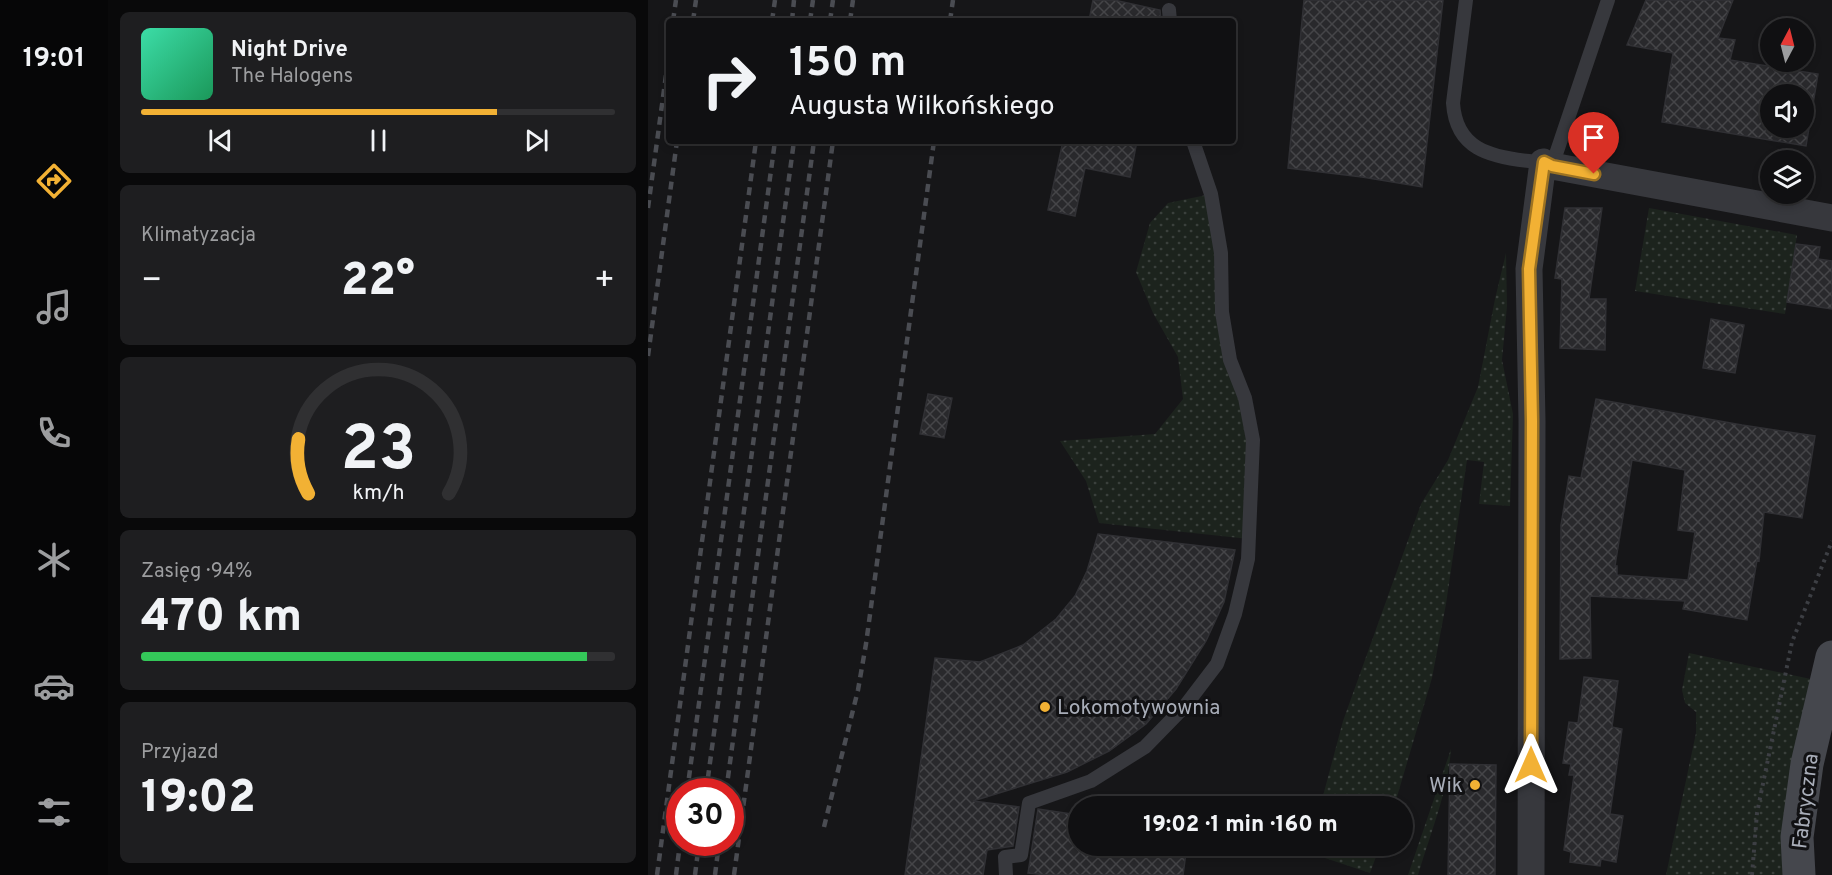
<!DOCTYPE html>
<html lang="pl">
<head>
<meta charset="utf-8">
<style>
	:root { --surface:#101012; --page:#1e1e20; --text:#f1f3f6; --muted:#9c9d9f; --line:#303032; --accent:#f2b134 }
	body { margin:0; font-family:Overpass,sans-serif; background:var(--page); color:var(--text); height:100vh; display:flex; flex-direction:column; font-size:22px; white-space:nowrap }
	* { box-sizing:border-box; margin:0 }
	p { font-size:20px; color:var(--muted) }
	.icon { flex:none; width:33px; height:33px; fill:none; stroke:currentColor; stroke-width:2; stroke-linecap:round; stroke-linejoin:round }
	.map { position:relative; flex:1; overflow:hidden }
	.panel { display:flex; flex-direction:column; gap:12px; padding:12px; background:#09090a; width:540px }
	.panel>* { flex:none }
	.top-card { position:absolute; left:18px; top:18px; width:570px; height:126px; border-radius:6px; box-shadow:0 3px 9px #0003,0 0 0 2px var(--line); background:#101012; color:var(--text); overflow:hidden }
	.needle { width:39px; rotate:7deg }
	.controls { position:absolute; left:1112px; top:18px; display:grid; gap:12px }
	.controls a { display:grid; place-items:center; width:54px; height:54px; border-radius:50%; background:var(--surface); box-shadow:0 3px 9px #0003,0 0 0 2px var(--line); font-size:30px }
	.speed { position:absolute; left:18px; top:778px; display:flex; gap:12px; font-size:30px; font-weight:700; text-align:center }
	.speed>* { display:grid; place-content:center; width:78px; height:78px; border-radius:50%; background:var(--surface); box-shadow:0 3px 9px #0003,0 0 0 2px var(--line); line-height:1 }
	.speed .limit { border:9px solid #d22; background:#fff; color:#111 }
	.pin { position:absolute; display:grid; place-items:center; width:51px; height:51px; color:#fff; margin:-62px -26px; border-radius:50% 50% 50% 0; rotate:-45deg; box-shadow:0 0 6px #0007 }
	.pin .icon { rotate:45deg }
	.me { position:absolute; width:66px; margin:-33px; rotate:0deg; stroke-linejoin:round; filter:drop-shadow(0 0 4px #0008) }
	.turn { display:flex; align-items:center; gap:21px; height:126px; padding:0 24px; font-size:27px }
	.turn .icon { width:78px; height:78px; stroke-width:2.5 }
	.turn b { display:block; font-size:42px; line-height:51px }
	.big { font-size:45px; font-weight:800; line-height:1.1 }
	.panel .widget { flex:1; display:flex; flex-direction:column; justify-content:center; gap:9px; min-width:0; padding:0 21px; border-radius:9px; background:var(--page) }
	.panel .dial { align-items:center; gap:0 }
	.dial svg { height:156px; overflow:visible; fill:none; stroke:var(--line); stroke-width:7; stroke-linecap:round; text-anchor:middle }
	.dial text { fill:var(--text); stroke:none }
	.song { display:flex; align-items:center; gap:18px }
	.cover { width:72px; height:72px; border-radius:9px; background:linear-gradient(135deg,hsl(160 70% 55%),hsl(150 70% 35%)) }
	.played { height:6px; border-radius:3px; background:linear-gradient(90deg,var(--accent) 75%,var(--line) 75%) }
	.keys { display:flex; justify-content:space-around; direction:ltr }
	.heat { display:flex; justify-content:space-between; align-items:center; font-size:33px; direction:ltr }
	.charge { height:9px; border-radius:4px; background:linear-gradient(90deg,#34c759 94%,var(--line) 0) }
	.trip { position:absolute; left:420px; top:796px; width:345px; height:60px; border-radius:30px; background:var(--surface); box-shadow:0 3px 9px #0003,0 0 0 2px var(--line); font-weight:800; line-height:60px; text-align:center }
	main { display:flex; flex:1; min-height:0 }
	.tab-bar { display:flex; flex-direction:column; width:108px; justify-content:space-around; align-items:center; background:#060607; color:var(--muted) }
	.tab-bar .icon { width:42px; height:42px }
	.tab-bar .on { color:var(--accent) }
	.tab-bar b { font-size:27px; color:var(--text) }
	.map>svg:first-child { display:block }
</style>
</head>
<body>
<main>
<nav class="tab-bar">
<b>19:01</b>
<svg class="icon on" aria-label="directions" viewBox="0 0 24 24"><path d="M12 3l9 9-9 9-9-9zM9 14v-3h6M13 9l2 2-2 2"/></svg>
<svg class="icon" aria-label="music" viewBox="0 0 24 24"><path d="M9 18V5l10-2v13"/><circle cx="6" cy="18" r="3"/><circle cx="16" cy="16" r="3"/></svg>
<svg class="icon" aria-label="phone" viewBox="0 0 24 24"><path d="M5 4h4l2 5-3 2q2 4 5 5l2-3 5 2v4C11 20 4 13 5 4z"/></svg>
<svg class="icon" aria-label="climate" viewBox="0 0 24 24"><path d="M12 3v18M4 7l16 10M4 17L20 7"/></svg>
<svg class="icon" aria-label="car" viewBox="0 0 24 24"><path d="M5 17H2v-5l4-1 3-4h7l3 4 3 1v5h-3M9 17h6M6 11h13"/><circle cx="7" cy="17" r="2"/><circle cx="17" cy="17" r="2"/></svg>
<svg class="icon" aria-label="filters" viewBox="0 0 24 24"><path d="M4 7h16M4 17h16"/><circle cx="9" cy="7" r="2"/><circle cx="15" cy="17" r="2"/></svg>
</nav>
<section class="panel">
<div class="widget">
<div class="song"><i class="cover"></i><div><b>Night Drive</b><p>The Halogens</p></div></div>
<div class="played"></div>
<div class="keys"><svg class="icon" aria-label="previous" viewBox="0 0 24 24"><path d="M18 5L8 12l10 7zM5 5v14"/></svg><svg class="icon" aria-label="pause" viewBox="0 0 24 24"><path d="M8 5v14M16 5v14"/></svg><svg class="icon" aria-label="next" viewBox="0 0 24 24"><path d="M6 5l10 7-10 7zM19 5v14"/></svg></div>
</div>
<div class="widget"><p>Klimatyzacja</p>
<div class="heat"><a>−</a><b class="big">22°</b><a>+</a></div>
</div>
<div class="widget dial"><svg viewBox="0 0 100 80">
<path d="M14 69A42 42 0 1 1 86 69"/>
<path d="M14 69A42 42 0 0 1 9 41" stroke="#f2b134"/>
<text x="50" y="56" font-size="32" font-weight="700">23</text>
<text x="50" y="72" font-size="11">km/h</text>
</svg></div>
<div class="widget"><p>Zasięg · 94%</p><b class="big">470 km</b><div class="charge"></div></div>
<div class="widget"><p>Przyjazd</p><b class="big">19:02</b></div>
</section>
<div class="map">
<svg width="1184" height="875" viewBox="0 0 1184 875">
	<defs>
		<pattern id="grass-dots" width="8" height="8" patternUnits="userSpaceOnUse" patternTransform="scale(1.5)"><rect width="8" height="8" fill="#1c231d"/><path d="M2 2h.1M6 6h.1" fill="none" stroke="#3a403c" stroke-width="1.8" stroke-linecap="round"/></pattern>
		<pattern id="building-cross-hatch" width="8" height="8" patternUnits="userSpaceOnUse" patternTransform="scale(1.5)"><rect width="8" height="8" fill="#29292c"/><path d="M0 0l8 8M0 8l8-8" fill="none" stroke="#454548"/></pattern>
	</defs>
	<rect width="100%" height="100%" fill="#161618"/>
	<path fill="url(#grass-dots)" d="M563 194 574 312 605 440 601 539 451 523 438 481 412 441 507 434 535 399 530 357 505 313 488 272 502 223 520 203Z
		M1001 208 1149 235 1137 314 987 291Z
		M858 253 859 306 854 360 865 414 862 506 831 504 836 462 819 460 798 604 784 678 746 807H672L695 721 773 504 800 460 830 387 847 299Z
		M1041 653 1177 682 1151 875H1018L1048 733V712L1037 703 1034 690Z
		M803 749C800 792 782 834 770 875H760Z
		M661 846H732L722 873 659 852Z"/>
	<path fill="url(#building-cross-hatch)" stroke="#303034" stroke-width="1.5" fill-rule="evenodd" d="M445 0H466L512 10 513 21H441Z
		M656 0H795L774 187 714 177 640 168Z
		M998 0H1085L1070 38 1087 40 1082 60 1170 74 1158 146 1014 122 1025 53 979 45ZM1122 94H1155V128H1122Z
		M415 141H489L482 177 437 168 427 216 400 210Z
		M917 208H954L941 299H958L957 350 912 348 914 279 907 278Z
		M1148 244 1172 247 1170 259 1184 261V309L1139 302Z
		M1063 319 1096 325 1087 373 1055 368Z
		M280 394 304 398 296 438 272 434Z
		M948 399 1094 425 1167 436 1154 518 1116 512 1111 561 1109 560 1099 620 1035 609 1037 601 942 596 943 658 912 659 913 525 921 476 933 478ZM984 460 1037 470 1030 530 1047 532 1040 580 969 575V566H967Z
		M450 534 587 550 576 602 558 641 528 689 498 724 461 751 419 772 325 801 371 807 365 846 339 850 335 875H257L287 658 332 662 375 645 408 619 427 596 439 571Z
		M936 677 970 681 964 727 974 729 962 814 975 816 968 862 953 859 952 866 922 862 923 852 916 850 926 775H921L923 764 915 763 921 722 930 723Z
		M802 764 848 765 847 875H800Z
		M390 809 430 815V846H539L535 875H399L380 873Z"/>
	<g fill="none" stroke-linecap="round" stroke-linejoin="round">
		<path stroke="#3d3f44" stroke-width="4" stroke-dasharray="3 4.5" stroke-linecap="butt" d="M1104 875 1109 813 1144 642 1184 541"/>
		<path stroke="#37383d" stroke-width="14" d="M818 0 805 103C808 149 842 157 881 161 890 162 896 163 904 166L960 0
			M521 10 522 21
			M358 875 357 857 373 855 381 803 443 781 497 747 537 706 569 664 587 614 600 559 605 440 597 398 582 360 574 312 573 253 563 194 545 141"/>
		<path stroke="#37383d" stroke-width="27" d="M904 166 1184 218
			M883 875 884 421 881 269 895 162"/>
		<path stroke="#45474d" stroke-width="33" d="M1151 875 1149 837 1159 764 1184 657"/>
		<path stroke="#4a4c52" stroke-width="4.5" stroke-dasharray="8 6" stroke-linecap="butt" d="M25 21 28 0
			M45 21 48 0
			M124 21 127 0
			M144 21 146 0
			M162 21 165 0
			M182 21 185 0
			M202 21 205 0
			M302 21 305 0
			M0 208 21 53
			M0 356 29 141
			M39 792 127 141
			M58 792 146 141
			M78 792 166 141
			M176 827 210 690 218 644 286 141
			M9 875 108 141
			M28 875 32 843
			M47 875 51 843
			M67 875 71 843
			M86 875 185 141"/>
	</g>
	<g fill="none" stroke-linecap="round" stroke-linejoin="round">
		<defs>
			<path id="route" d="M883 765 884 421 881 269 896 162 904 166 946 174"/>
		</defs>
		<use href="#route" stroke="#9d7322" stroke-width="15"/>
		<use href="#route" stroke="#f2b134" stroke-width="10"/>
	</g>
	<g fill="#f2b134" stroke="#111113" stroke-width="2">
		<circle cx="397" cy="707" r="6"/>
		<circle cx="827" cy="785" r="6"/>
	</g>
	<g text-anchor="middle" stroke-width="6" stroke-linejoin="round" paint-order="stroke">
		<g font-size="21" fill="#a8adb8" stroke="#111113" text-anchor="start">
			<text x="409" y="714">Lokomotywownia</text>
			<text x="815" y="792" text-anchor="end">Wik</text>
		</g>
		<g font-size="21" fill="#a8adb8" stroke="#111113">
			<text transform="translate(1157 801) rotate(-83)" y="7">Fabryczna</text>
		</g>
	</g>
</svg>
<div class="controls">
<a><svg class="needle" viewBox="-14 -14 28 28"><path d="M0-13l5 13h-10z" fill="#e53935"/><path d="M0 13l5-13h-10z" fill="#9c9d9f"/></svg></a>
<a><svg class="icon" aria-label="sound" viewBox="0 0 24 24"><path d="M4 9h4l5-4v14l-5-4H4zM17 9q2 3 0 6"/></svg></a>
<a><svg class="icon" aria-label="layers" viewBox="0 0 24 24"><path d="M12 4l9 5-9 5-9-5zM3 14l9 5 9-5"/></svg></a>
</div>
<div class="speed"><div class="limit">30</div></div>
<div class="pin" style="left:946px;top:174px;background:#d93025"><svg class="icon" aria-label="arrive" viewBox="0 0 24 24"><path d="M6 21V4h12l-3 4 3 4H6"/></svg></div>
<svg class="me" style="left:883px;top:765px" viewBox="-20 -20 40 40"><path d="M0-17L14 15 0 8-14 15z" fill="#f2b134" stroke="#fff" stroke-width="4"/></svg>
<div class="trip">19:02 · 1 min · 160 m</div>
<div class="top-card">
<div class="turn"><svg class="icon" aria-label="right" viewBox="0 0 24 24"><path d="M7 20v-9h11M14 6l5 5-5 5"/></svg><div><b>150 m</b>Augusta Wilkońskiego</div></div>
</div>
</div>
</main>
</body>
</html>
